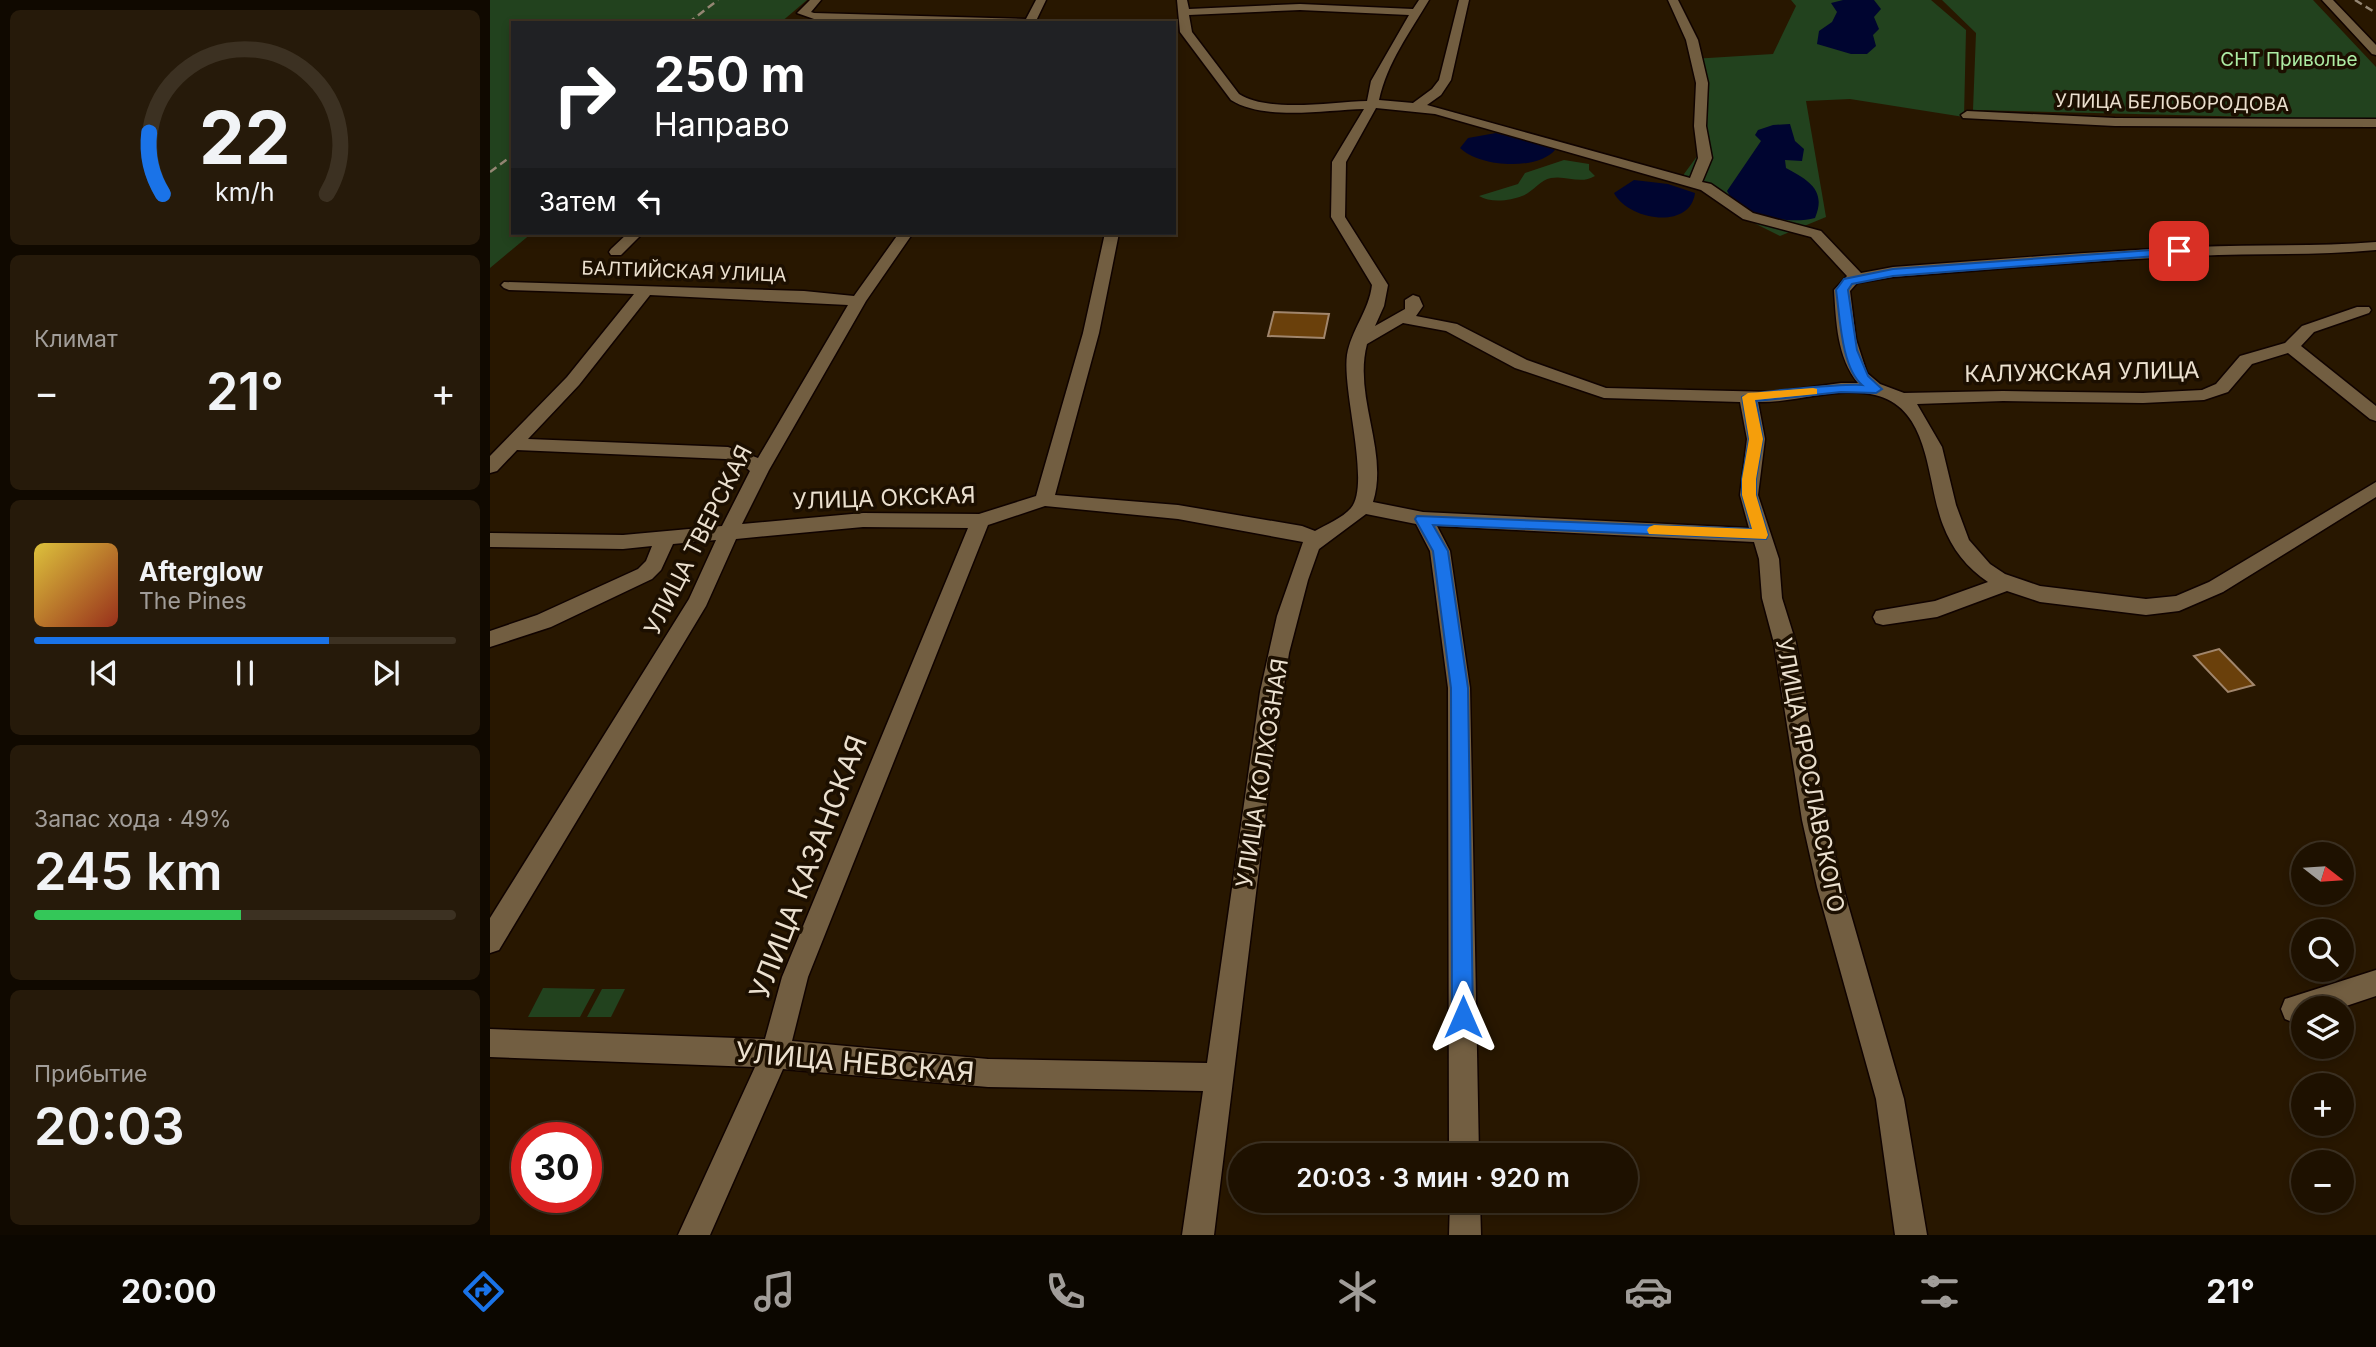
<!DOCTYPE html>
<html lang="ru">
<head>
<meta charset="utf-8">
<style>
	:root { --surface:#1e1100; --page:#261a0a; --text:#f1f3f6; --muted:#a19d99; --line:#3c3122; --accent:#1a73e8 }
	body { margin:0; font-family:Inter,sans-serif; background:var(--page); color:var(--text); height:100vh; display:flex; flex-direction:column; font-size:26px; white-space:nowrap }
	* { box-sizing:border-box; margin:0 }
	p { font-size:23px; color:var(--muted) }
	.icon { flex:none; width:38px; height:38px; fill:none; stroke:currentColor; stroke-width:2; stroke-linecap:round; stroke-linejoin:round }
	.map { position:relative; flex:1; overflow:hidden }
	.drawer { display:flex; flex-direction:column; gap:10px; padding:10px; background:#100900; width:490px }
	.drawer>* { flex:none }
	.banner { position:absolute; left:21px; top:21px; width:665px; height:214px; border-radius:0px; box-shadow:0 4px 10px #0003,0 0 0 2px var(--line); background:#202124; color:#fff; overflow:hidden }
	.needle { width:46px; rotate:107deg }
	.controls { position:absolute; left:1801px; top:842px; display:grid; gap:14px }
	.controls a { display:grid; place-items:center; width:63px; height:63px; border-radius:50%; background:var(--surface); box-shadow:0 4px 10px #0003,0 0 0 2px var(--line); font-size:35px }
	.speed { position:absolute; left:21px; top:1122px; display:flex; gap:14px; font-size:35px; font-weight:700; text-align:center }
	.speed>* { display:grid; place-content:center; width:91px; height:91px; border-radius:50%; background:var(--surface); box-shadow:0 4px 10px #0003,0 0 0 2px var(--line); line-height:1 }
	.speed .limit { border:10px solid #d22; background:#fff; color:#111 }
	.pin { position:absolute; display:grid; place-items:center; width:60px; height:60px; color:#fff; margin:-30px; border-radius:14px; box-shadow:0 4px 10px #0006 }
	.me { position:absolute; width:77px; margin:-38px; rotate:0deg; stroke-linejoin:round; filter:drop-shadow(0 0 5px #0008) }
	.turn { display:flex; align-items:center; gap:24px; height:147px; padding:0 28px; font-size:32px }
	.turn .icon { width:91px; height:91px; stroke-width:2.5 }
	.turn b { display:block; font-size:49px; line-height:60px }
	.then { display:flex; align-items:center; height:66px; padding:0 28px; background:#0003; gap:14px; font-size:26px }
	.big { font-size:52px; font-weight:600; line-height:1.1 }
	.drawer .widget { flex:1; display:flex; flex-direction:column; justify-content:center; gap:10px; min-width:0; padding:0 24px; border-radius:10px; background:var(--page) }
	.drawer .dial { align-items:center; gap:0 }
	.dial svg { height:182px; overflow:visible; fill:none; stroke:var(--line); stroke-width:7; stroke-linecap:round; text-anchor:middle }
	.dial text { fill:var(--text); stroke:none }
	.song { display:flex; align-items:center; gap:21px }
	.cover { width:84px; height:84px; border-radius:10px; background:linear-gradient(135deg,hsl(50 70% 55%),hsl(10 70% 35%)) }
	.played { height:7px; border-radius:4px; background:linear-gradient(90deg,var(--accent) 70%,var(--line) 70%) }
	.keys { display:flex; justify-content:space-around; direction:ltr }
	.heat { display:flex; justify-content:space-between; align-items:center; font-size:38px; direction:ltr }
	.charge { height:10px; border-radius:5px; background:linear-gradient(90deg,#34c759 49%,var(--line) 0) }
	.trip { position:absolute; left:738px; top:1143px; width:410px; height:70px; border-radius:35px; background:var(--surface); box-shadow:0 4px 10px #0003,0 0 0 2px var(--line); font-weight:600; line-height:70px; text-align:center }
	.tabs { display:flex; height:112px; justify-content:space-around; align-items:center; background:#0c0700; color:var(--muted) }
	.tabs .icon { width:49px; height:49px }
	.tabs .selected { color:var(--accent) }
	.tabs b { font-size:32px; color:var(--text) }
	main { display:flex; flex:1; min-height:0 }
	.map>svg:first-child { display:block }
</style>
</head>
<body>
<main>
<section class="drawer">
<div class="widget dial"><svg viewBox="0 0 100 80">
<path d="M14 69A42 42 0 1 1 86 69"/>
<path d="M14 69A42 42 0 0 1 8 42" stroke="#1a73e8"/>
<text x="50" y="56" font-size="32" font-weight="700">22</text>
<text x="50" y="72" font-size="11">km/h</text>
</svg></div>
<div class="widget"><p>Климат</p>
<div class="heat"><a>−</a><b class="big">21°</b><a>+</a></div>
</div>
<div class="widget">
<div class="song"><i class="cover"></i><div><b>Afterglow</b><p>The Pines</p></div></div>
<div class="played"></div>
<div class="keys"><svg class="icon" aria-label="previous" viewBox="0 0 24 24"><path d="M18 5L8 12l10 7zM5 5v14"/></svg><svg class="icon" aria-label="pause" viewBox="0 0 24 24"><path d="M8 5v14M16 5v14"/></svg><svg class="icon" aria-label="next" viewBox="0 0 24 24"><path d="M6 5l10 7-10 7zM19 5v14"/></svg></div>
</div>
<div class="widget"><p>Запас хода · 49%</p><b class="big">245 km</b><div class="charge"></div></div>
<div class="widget"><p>Прибытие</p><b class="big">20:03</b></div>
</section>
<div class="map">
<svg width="1886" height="1235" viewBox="0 0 1886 1235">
	<rect width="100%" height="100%" fill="#281700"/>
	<path fill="#22421e" d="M0 0H317L290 23H23V233H42L0 268Z
		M1301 0H1441L1476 30 1474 117 1360 99 1316 101 1336 217 1290 236 1252 217 1219 185H1196L1194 174 1208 155V83L1202 59 1283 54 1306 6Z
		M1452 0H1823L1886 67V120L1483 110 1486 33Z
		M1074 160 1099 164V170L1105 176C1090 185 1077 175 1061 178 1050 180 1043 192 1032 196 1020 201 1000 203 989 196L1028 184 1035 173Z
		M53 988 105 989 90 1017H38Z
		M112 989H135L121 1017H97Z"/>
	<path fill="#000530" d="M1353 0H1384L1391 9 1384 17 1389 29 1383 35 1386 46 1377 54H1361L1327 44 1329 31 1342 22 1347 12 1341 3Z
		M1300 124 1305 141 1314 149 1312 161 1295 160 1296 168C1318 180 1337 190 1325 218 1304 224 1266 218 1248 205 1244 202 1240 196 1237 191L1271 141 1265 135 1268 130 1283 125Z
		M1006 133 1063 148 1065 150C1047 171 989 167 970 148L978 138Z
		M1144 180 1178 184 1205 193C1200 231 1138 220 1124 193Z"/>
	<path fill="#6a400b" stroke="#a1866c" stroke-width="2" d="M784 312 839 314 834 338 778 336Z
		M1729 649 1764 685 1738 692 1704 656Z"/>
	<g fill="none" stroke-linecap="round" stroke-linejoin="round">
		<defs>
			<path id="minor" d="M320 0H331L321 12 324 13 536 19 546 0H556L545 23 324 19 307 13Z
				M687 0H697L699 9 810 4 923 9 929 0H939C920 32 897 63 889 100L923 103 942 89 949 80 969 0H979L961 80 951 95 937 105 1200 178 1208 158 1204 126 1206 83 1196 40 1178 0H1188L1208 40 1218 83 1216 126 1222 158 1212 182 1221 184 1263 213 1331 231 1371 273 1403 267C1504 260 1604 251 1705 247 1766 244 1826 247 1886 242V250C1826 256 1766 253 1705 256 1604 260 1504 269 1403 277L1367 283 1360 291 1366 339 1377 373 1390 384 1414 393 1513 391 1653 393 1712 390 1726 384 1750 356 1795 343 1812 326 1867 307H1879L1881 310 1879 313 1824 332 1811 346 1886 406V421L1880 419 1798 353 1762 364 1738 392 1714 400 1653 403 1513 401 1427 404 1452 447 1466 505 1479 540 1500 564 1515 574 1550 586 1656 599 1686 596 1719 582 1886 482V497L1733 592 1689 611 1656 615 1550 602 1517 591 1447 617 1393 625 1386 623 1383 617 1386 611 1445 601 1498 582C1477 568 1462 549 1453 525 1436 481 1441 408 1385 395 1347 386 1306 403 1268 402L1275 439 1268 495 1289 559 1292 598 1306 643 1336 820 1353 887 1414 1099 1437 1235H1405L1386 1099 1327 887 1312 820 1284 643 1272 598 1269 559 1264 542 947 526 960 551 980 688 989 1155H959L958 688 940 551 926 524 876 514 829 549 818 580 799 653 781 771 724 1235H692L713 1091 498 1087 293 1069 220 1235H188L265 1067 0 1057V1029L275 1039 292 977 478 528 373 527 246 539 216 606 9 950 0 953V918L199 599 226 540 183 544 171 570 162 579 61 627 0 647V631L47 615 148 569 156 561 162 546 133 549 0 547V533L133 535 232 526 260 471 253 465 236 459 27 450 7 471 0 473V456L77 377 144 294 19 290 14 288 11 285 14 282 314 291 364 296 409 233H423L376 301 279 470 252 524 373 513 489 514 546 496 593 333 615 233H629L609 333 565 495 688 505 812 526 825 531C835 525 853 518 861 508 881 484 852 391 857 355 861 330 879 311 882 285L841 217 842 162 874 109C835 110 774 121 741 100L690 32ZM810 10 919 15 881 81 877 101C841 102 779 113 749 94L702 32 699 15ZM886 108 945 114 1211 190 1253 219 1321 237 1357 276 1344 290C1346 321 1347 358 1368 383H1351L1285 392 1116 388 1037 360 967 324 926 316 933 306 929 297 923 295 915 300V309L885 326 894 306 898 285 855 217 856 162ZM160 295 358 305 268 458 238 447 38 439 89 385ZM913 323 956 331 1025 368 1114 398 1250 402 1257 439 1250 495 1259 528 933 512 883 502C899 451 863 397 877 344ZM555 506 688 519 813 542 787 616 770 692 717 1063 498 1059 302 1041 318 977 498 525Z
				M1832 0H1843L1886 45V55L1882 54Z
				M1477 111 1625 118 1886 119V127L1625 126 1473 118 1471 115Z
				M138 233H153L131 255H121L119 252 121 249Z
				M1886 970V996L1850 1008H1813V1020L1805 1023 1795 1019 1791 1009 1795 999Z
				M960 1200H990L991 1235H959Z"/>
		</defs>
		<use href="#minor" stroke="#100300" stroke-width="3"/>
		<use href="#minor" fill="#725e41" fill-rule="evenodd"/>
		<path stroke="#948673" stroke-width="2.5" stroke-dasharray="8 4.5" stroke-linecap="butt" d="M1865 0 1886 13
			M198 23 228 0
			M0 172 23 155"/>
	</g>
	<path fill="#1a73e8" stroke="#114b97" stroke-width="2" d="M1689 248 1693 249V254L1403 276 1362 284 1358 290 1367 350 1378 376 1392 389 1386 393 1351 392 1266 401 1273 439 1266 479V495L1278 535 1276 539 943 525 958 551 978 688 983 1017 980 1025 973 1028 965 1025 962 1017 961 688 943 551 925 519 927 516 1262 529 1252 495V479L1259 439 1252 397C1259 391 1356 384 1372 385 1351 367 1350 316 1346 290L1354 279 1403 269Z"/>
	<path fill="#f59e0b" d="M1323 388 1327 389V394L1265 400 1273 439 1266 479V495L1278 535 1276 539 1159 534 1157 530 1159 527 1164 525 1262 529 1252 495V479L1259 439 1252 397 1258 393Z"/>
	<g text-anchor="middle" stroke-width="7" stroke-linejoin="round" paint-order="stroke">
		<g font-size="19" fill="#aceba3" stroke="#1c0f00">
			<text x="1799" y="66">СНТ Приволье</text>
		</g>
		<g font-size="19" fill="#ebe0cf" stroke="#1c0f00">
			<text transform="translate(1682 102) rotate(1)" y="7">УЛИЦА БЕЛОБОРОДОВА</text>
			<text transform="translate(194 271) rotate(2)" y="7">БАЛТИЙСКАЯ УЛИЦА</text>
		</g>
		<g font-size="23" fill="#ebe0cf" stroke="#1c0f00">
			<text transform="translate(1592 372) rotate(-1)" y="8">КАЛУЖСКАЯ УЛИЦА</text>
			<text transform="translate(394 498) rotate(-2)" y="8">УЛИЦА ОКСКАЯ</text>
			<text transform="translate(208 540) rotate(-63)" y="8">УЛИЦА ТВЕРСКАЯ</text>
			<text transform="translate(772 773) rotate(-81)" y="8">УЛИЦА КОЛХОЗНАЯ</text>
			<text transform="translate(1320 775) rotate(79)" y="8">УЛИЦА ЯРОСЛАВСКОГО</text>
		</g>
		<g font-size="28" fill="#ebe0cf" stroke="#1c0f00">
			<text transform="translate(318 867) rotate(-69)" y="10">УЛИЦА КАЗАНСКАЯ</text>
			<text transform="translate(365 1062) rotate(5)" y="10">УЛИЦА НЕВСКАЯ</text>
		</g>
	</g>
</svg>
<div class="controls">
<a><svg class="needle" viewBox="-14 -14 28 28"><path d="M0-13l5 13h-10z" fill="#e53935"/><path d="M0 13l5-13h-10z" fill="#a19d99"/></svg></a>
<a><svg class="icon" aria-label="search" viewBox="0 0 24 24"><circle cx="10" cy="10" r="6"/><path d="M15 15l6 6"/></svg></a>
<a><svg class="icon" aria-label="layers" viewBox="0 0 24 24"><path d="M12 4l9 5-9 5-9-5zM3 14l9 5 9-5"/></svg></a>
<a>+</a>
<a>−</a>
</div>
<div class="speed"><div class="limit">30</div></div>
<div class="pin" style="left:1689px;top:251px;background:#d93025"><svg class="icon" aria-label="arrive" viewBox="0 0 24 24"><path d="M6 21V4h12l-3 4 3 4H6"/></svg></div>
<svg class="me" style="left:973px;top:1017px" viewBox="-20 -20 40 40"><path d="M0-17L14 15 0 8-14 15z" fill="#1a73e8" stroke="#fff" stroke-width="4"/></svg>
<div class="trip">20:03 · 3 мин · 920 m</div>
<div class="banner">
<div class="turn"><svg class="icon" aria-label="right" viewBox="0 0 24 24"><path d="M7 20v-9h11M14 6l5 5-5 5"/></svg><div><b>250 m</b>Направо</div></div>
<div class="then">Затем<svg class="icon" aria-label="left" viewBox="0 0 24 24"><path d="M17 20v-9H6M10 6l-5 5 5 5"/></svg></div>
</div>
</div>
</main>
<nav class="tabs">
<b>20:00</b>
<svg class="icon selected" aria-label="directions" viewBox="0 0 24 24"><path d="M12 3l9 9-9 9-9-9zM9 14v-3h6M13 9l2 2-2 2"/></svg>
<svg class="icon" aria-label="music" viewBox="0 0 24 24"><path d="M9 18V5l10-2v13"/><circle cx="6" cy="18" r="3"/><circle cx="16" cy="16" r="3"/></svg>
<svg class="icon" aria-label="phone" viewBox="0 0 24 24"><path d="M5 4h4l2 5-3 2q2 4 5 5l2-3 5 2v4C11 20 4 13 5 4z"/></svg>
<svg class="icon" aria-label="climate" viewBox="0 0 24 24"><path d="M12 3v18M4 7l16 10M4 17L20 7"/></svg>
<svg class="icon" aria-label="car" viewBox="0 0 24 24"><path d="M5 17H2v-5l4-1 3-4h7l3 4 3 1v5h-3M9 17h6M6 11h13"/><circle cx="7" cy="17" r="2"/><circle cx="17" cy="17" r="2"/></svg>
<svg class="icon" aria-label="filters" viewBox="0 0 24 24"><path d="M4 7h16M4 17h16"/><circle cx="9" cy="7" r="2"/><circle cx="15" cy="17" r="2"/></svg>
<b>21°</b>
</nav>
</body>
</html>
